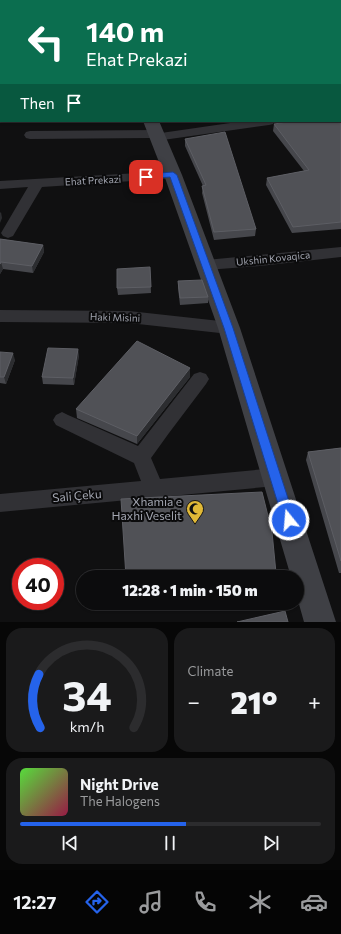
<!DOCTYPE html>
<html lang="en">
<head>
<meta charset="utf-8">
<style>
	:root { --surface:#0c0c0d; --page:#1a1a1b; --text:#f1f3f6; --muted:#9a9b9d; --line:#2c2c2e; --accent:#2563eb }
	body { margin:0; font-family:Commissioner,sans-serif; background:var(--page); color:var(--text); height:100vh; display:flex; flex-direction:column; font-size:15px; white-space:nowrap }
	* { box-sizing:border-box; margin:0 }
	p { font-size:13px; color:var(--muted) }
	.icon { flex:none; width:22px; height:22px; fill:none; stroke:currentColor; stroke-width:2; stroke-linecap:round; stroke-linejoin:round }
	.map { position:relative; height:622px; overflow:hidden }
	.sheet { display:flex; flex-direction:column; gap:6px; padding:6px; background:#070707; flex:1 }
	.sheet>* { flex:none }
	.hud { position:absolute; left:0px; top:0px; width:341px; height:122px; box-shadow:0 1px 3px #0004,0 0 0 1px var(--line); background:#0b6e4f; color:#fff; overflow:hidden }
	.speed { position:absolute; left:12px; top:558px; display:flex; gap:8px; font-size:20px; font-weight:700; text-align:center }
	.speed>* { display:grid; place-content:center; width:52px; height:52px; border-radius:50%; background:var(--surface); box-shadow:0 1px 3px #0004,0 0 0 1px var(--line); line-height:1 }
	.speed .limit { border:6px solid #d22; background:#fff; color:#111 }
	.pin { position:absolute; display:grid; place-items:center; width:34px; height:34px; color:#fff; margin:-17px; border-radius:8px; box-shadow:0 2px 6px #0006 }
	.me { position:absolute; width:44px; margin:-22px; rotate:343deg; stroke-linejoin:round; filter:drop-shadow(0 0 3px #0008) }
	.turn { display:flex; align-items:center; gap:14px; height:84px; padding:0 20px; font-size:18px }
	.turn .icon { width:52px; height:52px; stroke-width:2.5 }
	.turn b { display:block; font-size:28px; line-height:34px }
	.then { display:flex; align-items:center; height:38px; padding:0 20px; background:#0003; gap:8px; font-size:15px }
	.big { font-size:30px; font-weight:800; line-height:1.1 }
	.sheet .card { flex:1; display:flex; flex-direction:column; justify-content:center; gap:6px; min-width:0; padding:0 14px; border-radius:16px; background:var(--page) }
	.sheet .dial { align-items:center; gap:0 }
	.dial svg { height:104px; overflow:visible; fill:none; stroke:var(--line); stroke-width:7; stroke-linecap:round; text-anchor:middle }
	.dial text { fill:var(--text); stroke:none }
	.song { display:flex; align-items:center; gap:12px }
	.cover { width:48px; height:48px; border-radius:6px; background:linear-gradient(135deg,hsl(110 70% 55%),hsl(340 70% 35%)) }
	.played { height:4px; border-radius:2px; background:linear-gradient(90deg,var(--accent) 55%,var(--line) 55%) }
	.keys { display:flex; justify-content:space-around; direction:ltr }
	.heat { display:flex; justify-content:space-between; align-items:center; font-size:22px; direction:ltr }
	.sheet .tiles { flex:1; display:grid; gap:6px; grid-template-columns:1fr 1fr }
	.card:last-child { grid-column:span 2 }
	.trip { position:absolute; left:76px; top:570px; width:228px; height:40px; border-radius:20px; background:var(--surface); box-shadow:0 1px 3px #0004,0 0 0 1px var(--line); font-weight:800; line-height:40px; text-align:center }
	.tab-bar { display:flex; height:64px; justify-content:space-around; align-items:center; background:#050505; color:var(--muted) }
	.tab-bar .icon { width:28px; height:28px }
	.tab-bar .selected { color:var(--accent) }
	.tab-bar b { font-size:18px; color:var(--text) }
	.map>svg:first-child { display:block }
</style>
</head>
<body>
<div class="map">
<svg width="341" height="622" viewBox="0 0 341 622">
	<rect width="100%" height="100%" fill="#101011"/>
	<g fill="none" stroke-linecap="round" stroke-linejoin="round">
		<path fill="#313135" fill-rule="evenodd" d="M340 11H341L340 18Z
			M0 19H1L0 26Z
			M244 121H275L273 124 269 125 156 141 150 138 30 139 26 138 24 135 26 132 30 131 156 130 161 133Z
			M173 171 178 172 180 175 178 178 42 187 13 236 8 238 3 236 1 233 28 187 0 189V181Z
			M341 247V257L260 266 206 270 201 269 198 265 201 261 206 260Z
			M0 310 129 311 229 322 235 324 237 328 235 332 229 334 129 323 0 322Z
			M200 372 206 374 209 379 206 384 169 433 151 458 160 479 276 468 283 471 286 477 283 483 276 486 0 512V494L141 481 134 463 56 425 53 420 56 415 62 412 68 415 138 446 194 374Z"/>
		<path fill="#3f4045" fill-rule="evenodd" d="M94 0H106V1H94Z
			M143 121H159L182 175 240 328 336 622H304L297 597V577H291L218 328 164 175Z"/>
	</g>
	<path fill="#46474c" d="M340 50 341 104 340 105V109L341 108V229L292 233 266 185 267 178 304 171 273 131 274 124 340 121Z
		M185 139 256 229 255 236 214 240 202 193 203 186 185 146Z
		M0 239 43 245 44 252 33 273 3 269 0 274Z
		M150 267 151 293 118 295 117 288Z
		M178 281 208 297V303L180 305 178 288Z
		M0 352 15 360 6 384 0 383Z
		M79 355 74 385 43 384 42 377Z
		M190 377 137 444 77 418 76 409Z
		M341 448V573H339L306 460 308 452Z
		M276 573 275 577H126Z"/>
	<path fill="#2c2d30" d="M219 0H269L259 1H219Z
		M1 212 2 218 0 223V213Z
		M43 245 44 252 33 273 32 266Z
		M1 262 3 269 0 274V264Z
		M78 349 79 355 74 385 73 378Z
		M13 353 15 360 6 384 4 377Z
		M190 368V377L137 444V436Z"/>
	<path fill="#505156" stroke="#5d5e64" d="M3 0H26V1H3Z
		M123 0H219L220 1H124Z
		M340 50V52H341V99H340Z
		M340 104V109L341 108V222L293 227 267 178 309 170 274 124 294 121H340Z
		M225 132 256 229 214 232 202 186 206 185 185 139Z
		M0 239 43 245 32 266 1 262 0 264Z
		M150 267 151 287 117 288V269Z
		M202 280 208 297 180 298 178 281Z
		M137 341 190 368 137 436 76 409Z
		M48 348 78 349 73 378 42 377Z
		M0 352 13 353 4 377H0Z
		M341 448V561L308 452Z
		M262 492 272 532 276 573 158 577H126L121 499Z
		M285 611 288 622H237Z"/>
	<path fill="#2563eb" stroke="#184099" d="M173 172 177 175 233 328 295 520 293 524 289 526 285 524 283 520 224 328 170 177 146 179 143 177 146 174Z"/>
	<defs>
		<symbol id="mosque-pin" viewBox="-11 -11 22 30"><path d="M0 17L-7.5 6A9.5 9.5 0 1 1 7.5 6Z" fill="#e1b937" stroke="#0b0b0c"/><path d="M3.5-4.9A6 6 0 1 0 3.5 4.9A5 5 0 1 1 3.5-4.9Z" fill="#111"/></symbol>
	</defs>
	<g fill-rule="evenodd">
		<use href="#mosque-pin" x="185" y="499" width="20" height="27"/>
	</g>
	<g text-anchor="middle" stroke-width="4" stroke-linejoin="round" paint-order="stroke">
		<g font-size="10" fill="#a2a5b0" stroke="#0b0b0c">
			<text transform="translate(93 180) rotate(-3)" y="4">Ehat Prekazi</text>
			<text transform="translate(273 258) rotate(-6)" y="4">Ukshin Kovaqica</text>
			<text transform="translate(115 317) rotate(2)" y="4">Haki Misini</text>
		</g>
		<g font-size="12" fill="#a2a5b0" stroke="#0b0b0c">
			<text transform="translate(77 496) rotate(-5)" y="4">Sali Çeku</text>
		</g>
		<g font-size="12" fill="#a2a5b0" stroke="#0b0b0c" text-anchor="end">
			<text x="182" y="506">Xhamia e<tspan x="182" dy="14">Haxhi Veselit</tspan></text>
		</g>
	</g>
</svg>
<div class="speed"><div class="limit">40</div></div>
<div class="pin" style="left:146px;top:177px;background:#d93025"><svg class="icon" aria-label="arrive" viewBox="0 0 24 24"><path d="M6 21V4h12l-3 4 3 4H6"/></svg></div>
<svg class="me" style="left:289px;top:520px" viewBox="-20 -20 40 40"><circle r="17" fill="#2563eb" stroke="#fff" stroke-width="3"/><path d="M0-11L8 9 0 5-8 9z" fill="#fff"/></svg>
<div class="trip">12:28 · 1 min · 150 m</div>
<div class="hud">
<div class="turn"><svg class="icon" aria-label="left" viewBox="0 0 24 24"><path d="M17 20v-9H6M10 6l-5 5 5 5"/></svg><div><b>140 m</b>Ehat Prekazi</div></div>
<div class="then">Then<svg class="icon" aria-label="arrive" viewBox="0 0 24 24"><path d="M6 21V4h12l-3 4 3 4H6"/></svg></div>
</div>
</div>
<section class="sheet">
<div class="tiles">
<div class="card dial"><svg viewBox="0 0 100 80">
<path d="M14 69A42 42 0 1 1 86 69"/>
<path d="M14 69A42 42 0 0 1 13 28" stroke="#2563eb"/>
<text x="50" y="56" font-size="32" font-weight="700">34</text>
<text x="50" y="72" font-size="11">km/h</text>
</svg></div>
<div class="card"><p>Climate</p>
<div class="heat"><a>−</a><b class="big">21°</b><a>+</a></div>
</div>
<div class="card">
<div class="song"><i class="cover"></i><div><b>Night Drive</b><p>The Halogens</p></div></div>
<div class="played"></div>
<div class="keys"><svg class="icon" aria-label="previous" viewBox="0 0 24 24"><path d="M18 5L8 12l10 7zM5 5v14"/></svg><svg class="icon" aria-label="pause" viewBox="0 0 24 24"><path d="M8 5v14M16 5v14"/></svg><svg class="icon" aria-label="next" viewBox="0 0 24 24"><path d="M6 5l10 7-10 7zM19 5v14"/></svg></div>
</div>
</div>
</section>
<nav class="tab-bar">
<b>12:27</b>
<svg class="icon selected" aria-label="directions" viewBox="0 0 24 24"><path d="M12 3l9 9-9 9-9-9zM9 14v-3h6M13 9l2 2-2 2"/></svg>
<svg class="icon" aria-label="music" viewBox="0 0 24 24"><path d="M9 18V5l10-2v13"/><circle cx="6" cy="18" r="3"/><circle cx="16" cy="16" r="3"/></svg>
<svg class="icon" aria-label="phone" viewBox="0 0 24 24"><path d="M5 4h4l2 5-3 2q2 4 5 5l2-3 5 2v4C11 20 4 13 5 4z"/></svg>
<svg class="icon" aria-label="climate" viewBox="0 0 24 24"><path d="M12 3v18M4 7l16 10M4 17L20 7"/></svg>
<svg class="icon" aria-label="car" viewBox="0 0 24 24"><path d="M5 17H2v-5l4-1 3-4h7l3 4 3 1v5h-3M9 17h6M6 11h13"/><circle cx="7" cy="17" r="2"/><circle cx="17" cy="17" r="2"/></svg>
</nav>
</body>
</html>
